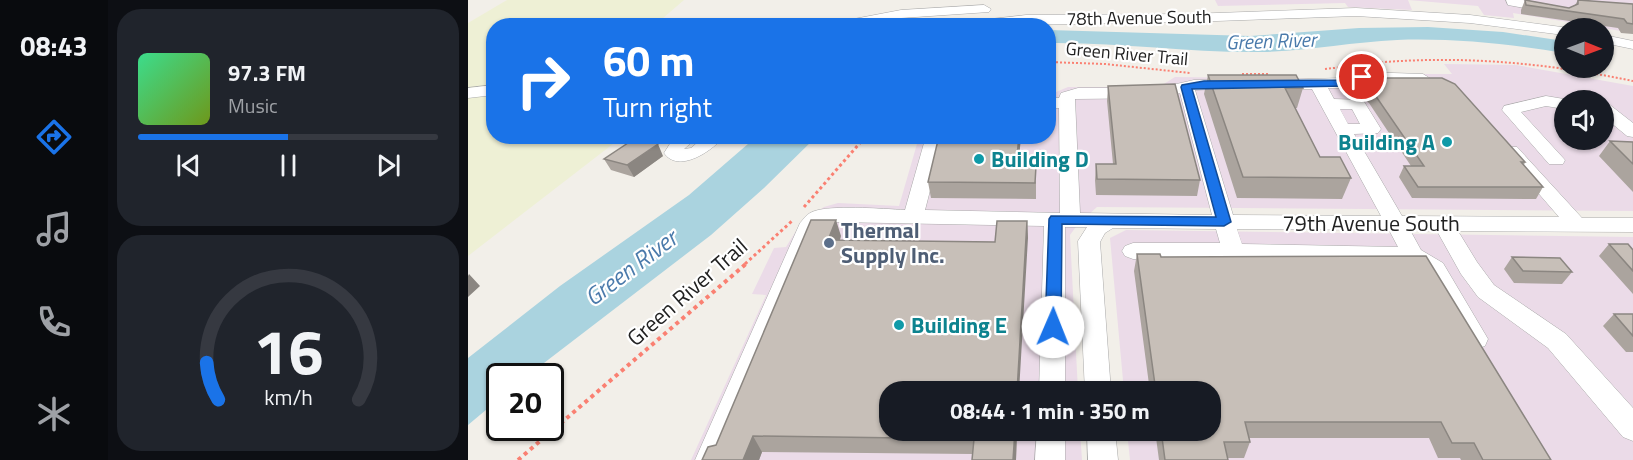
<!DOCTYPE html>
<html lang="en">
<head>
<meta charset="utf-8">
<style>
	:root { --surface:#171b24; --page:#20242c; --text:#f1f3f6; --muted:#9ea1a6; --line:#363941; --accent:#1a73e8 }
	body { margin:0; font-family:"Titillium Web",sans-serif; background:var(--page); color:var(--text); height:100vh; display:flex; flex-direction:column; font-size:22px; white-space:nowrap }
	* { box-sizing:border-box; margin:0 }
	p { font-size:20px; color:var(--muted) }
	.icon { flex:none; width:33px; height:33px; fill:none; stroke:currentColor; stroke-width:2; stroke-linecap:round; stroke-linejoin:round }
	.map { position:relative; flex:1; overflow:hidden }
	.side { display:flex; flex-direction:column; gap:9px; padding:9px; background:#0d0f14; width:360px }
	.side>* { flex:none }
	.banner { position:absolute; left:18px; top:18px; width:570px; height:126px; border-radius:24px; box-shadow:0 2px 4px #0004; background:#1a73e8; color:#fff; overflow:hidden }
	.needle { width:39px; rotate:91deg }
	.fabs { position:absolute; left:1086px; top:18px; display:grid; gap:12px }
	.fabs a { display:grid; place-items:center; width:60px; height:60px; border-radius:50%; background:var(--surface); box-shadow:0 2px 4px #0004; font-size:30px }
	.speed { position:absolute; left:18px; top:363px; display:flex; gap:12px; font-size:30px; font-weight:700; text-align:center }
	.speed>* { display:grid; place-content:center; width:78px; height:78px; border-radius:50%; background:var(--surface); box-shadow:0 2px 4px #0004; line-height:1 }
	.speed .limit { border:3px solid #111; border-radius:9px; background:#fff; color:#111 }
	.pin { position:absolute; display:grid; place-items:center; width:51px; height:51px; color:#fff; margin:-26px; border:3px solid #fff; border-radius:50%; box-shadow:0 2px 6px #0007 }
	.me { position:absolute; width:66px; margin:-33px; rotate:1deg; stroke-linejoin:round; filter:drop-shadow(0 0 4px #0008) }
	.turn { display:flex; align-items:center; gap:21px; height:126px; padding:0 18px; font-size:27px }
	.turn .icon { width:78px; height:78px; stroke-width:2.5 }
	.turn b { display:block; font-size:42px; line-height:51px }
	.side .card { flex:1; display:flex; flex-direction:column; justify-content:center; gap:9px; min-width:0; padding:0 21px; border-radius:24px; background:var(--page) }
	.side .dial { align-items:center; gap:0 }
	.dial svg { height:156px; overflow:visible; fill:none; stroke:var(--line); stroke-width:7; stroke-linecap:round; text-anchor:middle }
	.dial text { fill:var(--text); stroke:none }
	.song { display:flex; align-items:center; gap:18px }
	.cover { width:72px; height:72px; border-radius:9px; background:linear-gradient(135deg,hsl(150 70% 55%),hsl(80 70% 35%)) }
	.played { height:6px; border-radius:3px; background:linear-gradient(90deg,var(--accent) 50%,var(--line) 50%) }
	.keys { display:flex; justify-content:space-around; direction:ltr }
	.trip { position:absolute; left:411px; top:381px; width:342px; height:60px; border-radius:24px; background:var(--surface); box-shadow:0 2px 4px #0004; font-weight:700; line-height:60px; text-align:center }
	main { display:flex; flex:1; min-height:0 }
	.menu { display:flex; flex-direction:column; width:108px; justify-content:space-around; align-items:center; background:#090b0e; color:var(--muted) }
	.menu .icon { width:42px; height:42px }
	.menu .on { color:var(--accent) }
	.menu b { font-size:27px; color:var(--text) }
	.map>svg:first-child { display:block }
</style>
</head>
<body>
<main>
<nav class="menu">
<b>08:43</b>
<svg class="icon on" aria-label="directions" viewBox="0 0 24 24"><path d="M12 3l9 9-9 9-9-9zM9 14v-3h6M13 9l2 2-2 2"/></svg>
<svg class="icon" aria-label="music" viewBox="0 0 24 24"><path d="M9 18V5l10-2v13"/><circle cx="6" cy="18" r="3"/><circle cx="16" cy="16" r="3"/></svg>
<svg class="icon" aria-label="phone" viewBox="0 0 24 24"><path d="M5 4h4l2 5-3 2q2 4 5 5l2-3 5 2v4C11 20 4 13 5 4z"/></svg>
<svg class="icon" aria-label="climate" viewBox="0 0 24 24"><path d="M12 3v18M4 7l16 10M4 17L20 7"/></svg>
</nav>
<section class="side">
<div class="card">
<div class="song"><i class="cover"></i><div><b>97.3 FM</b><p>Music</p></div></div>
<div class="played"></div>
<div class="keys"><svg class="icon" aria-label="previous" viewBox="0 0 24 24"><path d="M18 5L8 12l10 7zM5 5v14"/></svg><svg class="icon" aria-label="pause" viewBox="0 0 24 24"><path d="M8 5v14M16 5v14"/></svg><svg class="icon" aria-label="next" viewBox="0 0 24 24"><path d="M6 5l10 7-10 7zM19 5v14"/></svg></div>
</div>
<div class="card dial"><svg viewBox="0 0 100 80">
<path d="M14 69A42 42 0 1 1 86 69"/>
<path d="M14 69A42 42 0 0 1 8 50" stroke="#1a73e8"/>
<text x="50" y="56" font-size="32" font-weight="700">16</text>
<text x="50" y="72" font-size="11">km/h</text>
</svg></div>
</section>
<div class="map">
<svg width="1165" height="460" viewBox="0 0 1165 460">
	<rect width="100%" height="100%" fill="#f2efe9"/>
	<path fill="#ebdbe8" fill-rule="evenodd" d="M747 0H1165V33L1045 13 1046 18 1016 15 1010 6 940 0 944 10 880 7 877 3 750 6Z
		M976 64 1048 65 1165 86V211L629 207 610 224 602 235 610 391 422 392V430L612 431 614 460H223L298 295 284 294 306 248 318 247 328 231 342 216 356 207 370 203 431 206 451 137 580 136 581 95 600 87H691L707 77 873 79 871 74H984ZM1096 100H1136V140H1096Z
		M658 230 1165 237V460H662L659 431 742 430V392L656 391 642 238Z"/>
	<path fill="#eef0d5" d="M39 0H216L187 25 26 26V136L154 137 0 256V23Z"/>
	<path fill="#aad3df" d="M960 27 1035 32 1096 41V53C1041 44 985 38 929 40 884 42 839 51 794 52 722 53 652 42 580 43L581 30 782 36 891 28Z
		M288 137H348L296 188 243 235 59 376H32L31 399 0 425V358L92 286 221 195Z"/>
	<g fill="none" stroke-linecap="round" stroke-linejoin="round">
		<defs>
			<path id="minor" d="M1038 0H1055L1088 6 1090 9 1083 13 1040 5Z
				M516 5 523 9 521 12 433 18 394 26H363L370 22 433 10Z
				M888 8 1002 15 1101 28H1096V35L1002 23 888 16 721 22 489 26 496 22 558 15 721 14Z
				M1136 35 1165 41V49L1136 43Z
				M894 72 955 74 963 79 955 84 896 82 877 88H860L866 99 895 100 913 129 910 133 886 134 934 216 1091 217 1034 151 1037 147H1049L1114 218H1165V232L990 231 1009 262 1026 285 1098 334 1165 408V441L1155 437 1080 348 1010 297 993 274 969 231 942 230 953 250 975 263 1020 339 1017 346 1008 349 999 346 959 275 941 263 665 259 657 256 654 251 657 246 665 243H752L748 229 645 228 637 233 632 242 643 392H617L610 241 619 227H597V392H571L576 226 367 222 356 223 348 231 257 460H227L332 223C335 220 338 215 342 213 356 204 417 209 437 210L458 136H476L457 210 592 213 591 108H580V98H591L593 93 610 88H691L726 80H767L775 85 773 88 727 90 765 215 913 216 844 89 804 90 796 85 804 80 875 78ZM712 93 744 215 612 213 607 99 691 98ZM872 109H884L892 124H880ZM769 229 921 230 930 247 774 244Z
				M26 85V95L0 98V88Z
				M1078 96 1102 100H1096V109L1078 106 1053 112 1097 160 1095 164H1081L1034 110 1036 106Z
				M1136 104 1142 105 1165 123V137L1159 136 1136 117Z
				M211 136H231L216 149 223 148 237 136H256C245 151 210 174 196 153L203 142Z
				M569 430H597V460H567Z
				M619 430H647L650 460H620Z"/>
		</defs>
		<use href="#minor" stroke="#a9a9a9" stroke-width="1"/>
		<path stroke="#fa8072" stroke-width="2" stroke-dasharray="2 2" stroke-linecap="butt" d="M580 62 637 64 722 73
			M905 63C994 55 1078 63 1165 81
			M857 69 884 66
			M774 74H800"/>
		<path stroke="#fa8072" stroke-width="3" stroke-dasharray="3 3" stroke-linecap="butt" d="M336 207 398 136
			M277 264 324 221"/>
		<path stroke="#fa8072" stroke-width="4" stroke-dasharray="4 4" stroke-linecap="butt" d="M50 460 279 263"/>
		<use href="#minor" fill="#fff" fill-rule="evenodd"/>
	</g>
	<path fill="#aba49e" d="M1057 0 1101 8 1107 5 1110 0 1165 4V34L1153 33 1150 28 1053 14V10Z
		M740 75 835 88 829 108H827L852 157 883 178 874 199 769 198 736 94Z
		M888 78 1057 162 1056 165 1075 187 1068 199 944 198 931 177 936 166H943L901 103 895 98 881 97 876 90 880 80Z
		M640 86 732 180 729 196 628 195 627 180 628 164H645L639 101Z
		M471 136H553L550 166 568 182V199L463 198 460 182Z
		M1142 141 1165 142V192L1131 156Z
		M195 156 166 177 143 170 136 159Z
		M559 221 560 238 422 430H549L548 460 504 454 294 452 291 460H234L248 445 373 236 372 240 527 242Z
		M1141 244 1165 250V294L1131 256Z
		M669 254 693 257 1083 460H993L992 458H970L961 438H781L782 442 776 458H759L760 460H691L687 430H742V392H682L666 271Z
		M1044 257 1104 272 1094 284 1046 283 1036 269Z
		M1146 314H1165V352H1158L1135 326Z"/>
	<path fill="#8b8681" d="M551 136H553L549 182 548 166Z
		M190 144 195 156 166 177 159 165Z
		M368 220 373 236 366 257 360 240Z
		M559 221 560 238 551 392H549Z
		M1 274 12 286 0 297V276Z
		M547 430H549L548 460H545Z
		M285 436 294 452 291 460H275Z"/>
	<path fill="#c7bfb8" stroke="#8b8681" stroke-width="1.5" d="M1057 0 1101 8 1110 4V0L1165 4V24L1159 23 1156 19 1058 5Z
		M740 75H828L835 88H817L852 157H872L883 178 775 177Z
		M888 78H974L987 84 1057 162H1053L1075 187H950L936 166H956L905 92 899 87H885L880 80Z
		M707 84 732 180 629 179 628 164H648L640 86Z
		M471 136H551L548 166H568L567 183 460 182Z
		M169 137 188 142 190 144 159 165 136 159Z
		M1142 141 1165 142V164Z
		M343 220H368L360 240 527 242 529 221H559L549 392H422V430H547L545 460H504L506 439 285 436 275 460H234L240 447 248 445Z
		M1141 244H1160L1165 250V271Z
		M669 254H692L693 257 958 256 1083 460H1015L1006 443H984L973 422H777L782 442H756L760 460H697L693 430H742V392H688Z
		M1044 257 1092 258 1104 272 1055 271Z
		M1146 314H1165V336Z"/>
	<path fill="#1a73e8" stroke="#114b97" stroke-width="1.5" d="M894 74 899 77 897 79 877 86 724 89 763 222 756 226 594 224 593 327 591 331 585 333 580 331 577 327 581 219 583 216 748 217 713 87 714 85 736 81 876 80Z"/>
	<g fill="#0f9aa8" stroke="#fff" stroke-width="2">
		<circle cx="979" cy="142" r="6"/>
		<circle cx="511" cy="159" r="6"/>
		<circle cx="431" cy="325" r="6"/>
	</g>
	<circle fill="#5c6f8a" stroke="#fff" stroke-width="2" cx="361" cy="243" r="6"/>
	<g text-anchor="middle" stroke-width="4.5" stroke-linejoin="round" paint-order="stroke">
		<g font-size="18" fill="#222" stroke="#fff">
			<text transform="translate(671 18) rotate(-1)" y="6">78th Avenue South</text>
			<text transform="translate(659 54) rotate(5)" y="6">Green River Trail</text>
		</g>
		<g font-size="20" font-style="italic" fill="#4a7aab" stroke="#fff">
			<text transform="translate(803 41) rotate(-2)" y="7">Green River</text>
		</g>
		<g font-size="22" font-weight="bold" fill="#0d838f" stroke="#fff" text-anchor="start">
			<text x="967" y="150" text-anchor="end">Building A</text>
			<text x="523" y="167">Building D</text>
			<text x="443" y="333">Building E</text>
		</g>
		<g font-size="22" fill="#222" stroke="#fff">
			<text x="903" y="231">79th Avenue South</text>
			<text transform="translate(219 292) rotate(-41)" y="8">Green River Trail</text>
		</g>
		<g font-size="22" font-weight="bold" fill="#4e5e75" stroke="#fff" text-anchor="start">
			<text x="373" y="238">Thermal<tspan x="373" dy="25">Supply Inc.</tspan></text>
		</g>
		<g font-size="24" font-style="italic" fill="#4a7aab" stroke="#fff">
			<text transform="translate(163 268) rotate(-37)" y="8">Green River</text>
		</g>
	</g>
</svg>
<div class="fabs">
<a><svg class="needle" viewBox="-14 -14 28 28"><path d="M0-13l5 13h-10z" fill="#e53935"/><path d="M0 13l5-13h-10z" fill="#9ea1a6"/></svg></a>
<a><svg class="icon" aria-label="sound" viewBox="0 0 24 24"><path d="M4 9h4l5-4v14l-5-4H4zM17 9q2 3 0 6"/></svg></a>
</div>
<div class="speed"><div class="limit">20</div></div>
<div class="pin" style="left:894px;top:77px;background:#d93025"><svg class="icon" aria-label="arrive" viewBox="0 0 24 24"><path d="M6 21V4h12l-3 4 3 4H6"/></svg></div>
<svg class="me" style="left:585px;top:327px" viewBox="-20 -20 40 40"><circle r="19" fill="#fff"/><path d="M0-13L10 11 0 6-10 11z" fill="#1a73e8"/></svg>
<div class="trip">08:44 · 1 min · 350 m</div>
<div class="banner">
<div class="turn"><svg class="icon" aria-label="right" viewBox="0 0 24 24"><path d="M7 20v-9h11M14 6l5 5-5 5"/></svg><div><b>60 m</b>Turn right</div></div>
</div>
</div>
</main>
</body>
</html>
